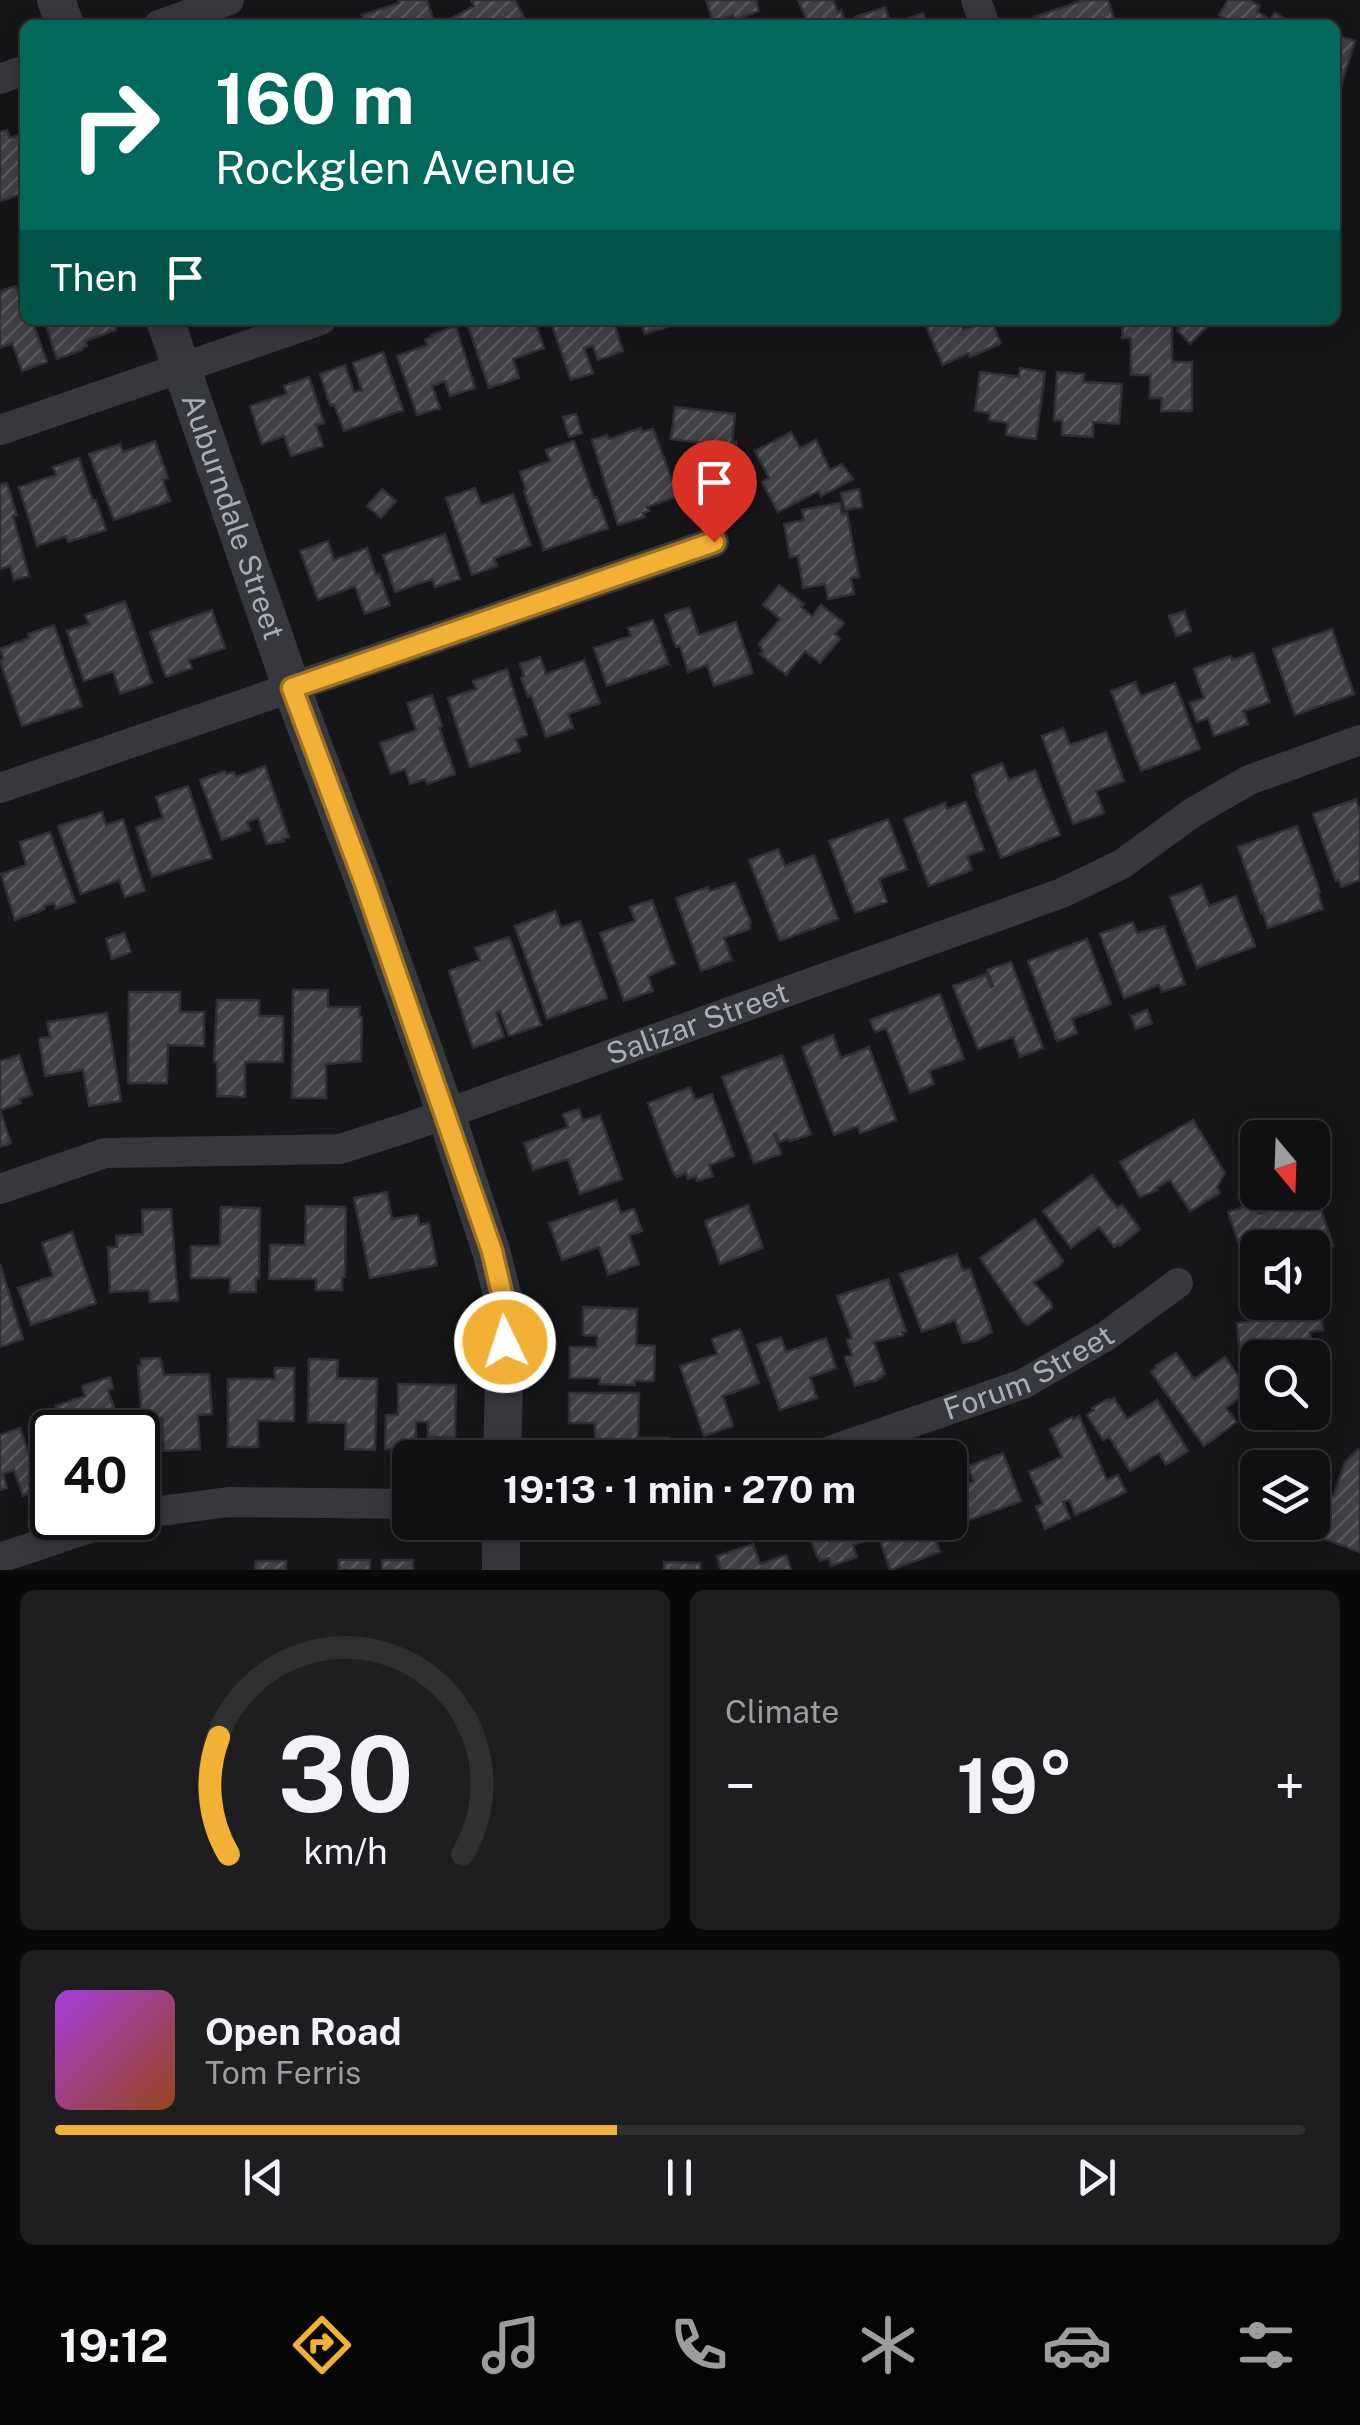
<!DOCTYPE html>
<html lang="en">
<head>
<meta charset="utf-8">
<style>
	:root { --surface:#101012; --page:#1e1e20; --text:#f1f3f6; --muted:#9c9d9f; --line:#303032; --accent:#f2b134 }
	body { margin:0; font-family:"Public Sans",sans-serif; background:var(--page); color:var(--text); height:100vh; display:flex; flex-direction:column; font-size:38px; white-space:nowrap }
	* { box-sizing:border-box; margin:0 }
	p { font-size:32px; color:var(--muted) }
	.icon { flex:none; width:55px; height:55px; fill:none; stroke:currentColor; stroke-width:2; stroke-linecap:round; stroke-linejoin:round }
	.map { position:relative; height:1570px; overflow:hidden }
	.panel { display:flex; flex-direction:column; gap:20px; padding:20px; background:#09090a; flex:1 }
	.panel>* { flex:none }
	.hud { position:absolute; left:20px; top:20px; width:1320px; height:305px; border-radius:15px; box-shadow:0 5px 25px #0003,0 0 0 2px var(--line); background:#00695c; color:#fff; overflow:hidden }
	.needle { width:65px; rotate:161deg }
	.tools { position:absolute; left:1240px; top:1120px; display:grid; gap:20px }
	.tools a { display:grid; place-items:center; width:90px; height:90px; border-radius:15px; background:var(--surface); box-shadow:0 5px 25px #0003,0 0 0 2px var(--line); font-size:50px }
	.speed { position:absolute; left:30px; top:1410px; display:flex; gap:20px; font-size:50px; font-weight:700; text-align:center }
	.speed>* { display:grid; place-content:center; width:130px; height:130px; border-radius:50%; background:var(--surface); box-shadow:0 5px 25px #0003,0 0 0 2px var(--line); line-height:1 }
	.speed .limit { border:5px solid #111; border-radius:15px; background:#fff; color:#111 }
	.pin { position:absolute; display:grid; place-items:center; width:85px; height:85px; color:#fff; margin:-102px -42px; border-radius:50% 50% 50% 0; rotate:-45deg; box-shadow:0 0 10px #0007 }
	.pin .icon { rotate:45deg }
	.me { position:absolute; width:110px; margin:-55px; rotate:356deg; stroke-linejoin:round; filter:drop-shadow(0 0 8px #0008) }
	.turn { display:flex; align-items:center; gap:35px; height:210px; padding:0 30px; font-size:45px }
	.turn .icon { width:130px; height:130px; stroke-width:2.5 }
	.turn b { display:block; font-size:70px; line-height:85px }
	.then { display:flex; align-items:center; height:95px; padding:0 30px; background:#0003; gap:20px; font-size:38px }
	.big { font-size:75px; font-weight:700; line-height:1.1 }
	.panel .tile { flex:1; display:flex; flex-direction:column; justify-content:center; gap:15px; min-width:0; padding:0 35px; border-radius:15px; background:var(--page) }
	.panel .dial { align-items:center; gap:0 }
	.dial svg { height:260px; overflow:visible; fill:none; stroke:var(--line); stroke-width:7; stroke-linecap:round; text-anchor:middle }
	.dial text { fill:var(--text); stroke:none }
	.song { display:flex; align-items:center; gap:30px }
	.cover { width:120px; height:120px; border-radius:15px; background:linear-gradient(135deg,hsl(280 70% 55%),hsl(20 70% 35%)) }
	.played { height:10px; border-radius:5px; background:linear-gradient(90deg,var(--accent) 45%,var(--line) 45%) }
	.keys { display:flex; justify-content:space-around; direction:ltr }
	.heat { display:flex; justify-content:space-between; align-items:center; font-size:55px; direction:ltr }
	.panel .tiles { flex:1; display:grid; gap:20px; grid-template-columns:1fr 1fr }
	.tile:last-child { grid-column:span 2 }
	.trip { position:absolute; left:392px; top:1440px; width:575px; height:100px; border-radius:15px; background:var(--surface); box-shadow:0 5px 25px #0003,0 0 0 2px var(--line); font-weight:700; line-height:100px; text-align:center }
	.dock { display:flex; height:160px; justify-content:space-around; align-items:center; background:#060607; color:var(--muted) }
	.dock .icon { width:70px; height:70px }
	.dock .on { color:var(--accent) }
	.dock b { font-size:45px; color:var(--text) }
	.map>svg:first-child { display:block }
</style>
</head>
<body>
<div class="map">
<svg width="1360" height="1570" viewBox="0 0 1360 1570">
	<defs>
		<pattern id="building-hatch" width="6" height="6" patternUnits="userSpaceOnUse" patternTransform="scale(2.5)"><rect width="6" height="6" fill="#404145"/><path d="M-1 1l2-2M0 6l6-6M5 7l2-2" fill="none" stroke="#595a5e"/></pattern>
	</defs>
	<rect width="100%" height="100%" fill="#161618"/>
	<path fill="url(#building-hatch)" stroke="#303034" stroke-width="2.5" d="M398 0H427L435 25H366L362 15 399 3Z
		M471 0H515L524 17 521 18 525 25H456L452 18 474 6Z
		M706 0H756L759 11 734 20 733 15 713 22Z
		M798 0H833L838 12 841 10 846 25H809Z
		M1084 0H1108L1116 24 1037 25 1034 17Z
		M1228 0H1249L1260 6 1257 11 1270 20 1275 13 1288 21 1286 25H1236L1219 15Z
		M885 7 891 25 923 13 928 25H858L855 17Z
		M1335 35 1355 41 1335 106Z
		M7 130 10 138 25 133V193L0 201V132Z
		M16 286 22 303 25 302V320H32L47 362 22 371 12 343 0 348V291Z
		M44 320H113L116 330 85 341 87 346 82 348V350L57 359Z
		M475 320H495V322L502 320H535L544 348 513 359 519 378 489 388 467 323Z
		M550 320H613L623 351 598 360 593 346 584 348 593 373 571 380Z
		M640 320H668L670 326 645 334Z
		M923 320H971L961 325 964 330 985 320H991L1001 343 970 357 968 353 943 365Z
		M1123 320H1172V362H1192V411H1161L1162 398H1150V375H1131V338H1122Z
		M1185 320H1198L1206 328 1190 344 1177 330Z
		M456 326 475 388 450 396 445 381 432 386 440 408 417 415 397 356 427 345 425 339 432 337 431 335Z
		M383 352 403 410 344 431 334 404 330 405 320 374 345 365 354 392 362 390 353 363Z
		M1020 368 1045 372 1036 439 1006 435 1008 423 989 420 990 413 975 411 980 372 1019 377Z
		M1057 372 1084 374 1083 382 1122 384 1119 424 1093 422V437L1062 435V421L1054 420Z
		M309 377 324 423 316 425 323 446 291 456 284 436 262 444 250 406 287 394 284 386Z
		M675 407 735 414 732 442H736L733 476 708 473 710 444 671 439Z
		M576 414 582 433 569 437 563 417Z
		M641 428 642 432 653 429 678 496 647 507 649 511 643 513 645 517 618 525 592 440 607 435 609 439Z
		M791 432 800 448 816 440 830 470 842 464 853 479 821 496 819 491 778 512 762 482 769 478 755 451Z
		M155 441 168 478 163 480 170 501 114 520 89 454 120 444 123 452Z
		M574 441 594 498 597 497 608 528 544 550 524 491 526 490 520 472 550 461 546 450Z
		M79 458 93 501 96 500 106 530 68 542 66 536 37 546 19 487 56 475 53 467Z
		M7 483 17 515 13 516 29 576 14 580 10 566 0 569V485Z
		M475 488 481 505 513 494 531 545 494 558 497 566 472 575 446 498Z
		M382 489 396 501 381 518 367 506Z
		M859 489 862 507 845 510 841 493Z
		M840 503 842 514 847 513 859 577 851 578 854 594 828 599 825 584 803 588 798 556 790 557 784 524 804 520 802 510Z
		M445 534 460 579 435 587 432 579 395 592 383 555Z
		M328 541 334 560 367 548 376 575 379 574 390 605 365 614 355 586 318 600 300 551Z
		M779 585 804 604 801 607 812 616 821 605 844 623 835 634 840 639 820 663 805 651 786 675 760 654 763 652 759 644 780 619 763 605Z
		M125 601 152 683 120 694 113 671 84 681 67 631 89 624 85 615Z
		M689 607 699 635 736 622 753 673 714 686 707 665 688 672 680 646 676 647 665 615Z
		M212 610 225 648 189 660 192 668 166 677 150 632Z
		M1184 611 1191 631 1176 636 1169 616Z
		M653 620 669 664 607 686 594 648 631 636 628 628Z
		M54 625 82 706 22 726 0 661 3 658 0 649 29 638 28 634Z
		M1332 629 1354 694 1295 715 1273 649Z
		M1253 653 1270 702 1244 711 1248 724 1214 736 1208 718 1197 722 1190 703 1204 698 1194 669 1231 656 1232 660Z
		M540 657 546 674 584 660 600 703 568 714 573 728 546 737 531 695 528 697 521 678 524 676 520 664Z
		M507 669 527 735 516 739 520 751 470 767 448 698 476 689 473 681Z
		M1135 682 1141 696 1175 683 1200 749 1141 771 1111 691Z
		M432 695 442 726 439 727 455 774 427 784 425 779 410 784 405 769 391 774 380 743 416 730 407 703Z
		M1063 728 1070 745 1106 732 1124 781 1096 791 1104 813 1073 824 1042 736Z
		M1002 763 1009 780 1035 770 1060 835 1001 858 976 792H978L972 775Z
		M265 766 289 837 283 839 284 841 267 844 258 818 247 822 250 830 222 840 200 780 225 771 227 774 234 772 236 777Z
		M188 786 212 858 152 877 136 827 163 818 156 797Z
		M1356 799 1360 812V880L1341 887 1339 880 1336 881 1313 814Z
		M966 802 984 850 967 856 972 870 929 886 904 819 945 803 947 809Z
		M102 812 106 825 123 819 145 891 125 897 119 880 81 894 58 826Z
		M888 819 907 869 879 879 887 902 855 913 829 841Z
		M1297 826 1320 892 1318 893 1323 909 1268 928 1263 912 1261 913 1238 847Z
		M50 832 75 902 56 909 54 903 44 906 45 909 15 920 1 874 26 865 20 842Z
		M778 849 785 866 814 855 838 919 780 941 749 860Z
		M735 883 751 923 749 924 750 929 724 938 732 960 701 971 676 898 708 887 710 891Z
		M1201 885 1209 906 1236 896 1255 946 1197 968 1170 897Z
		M652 900 675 964 648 976 653 991 624 1001 600 933 635 921 630 907Z
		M555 911 561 927 580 921 607 998 547 1019 515 926Z
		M1133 922 1137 933 1164 926 1185 984 1162 992 1159 985 1124 998 1100 934Z
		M124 933 131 952 112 959 106 939Z
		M509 937 541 1025 509 1036 500 1011 496 1013 504 1037 473 1048 449 971 480 960 475 948Z
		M1087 939 1111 1004 1072 1019 1077 1033 1057 1041 1028 961Z
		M1011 962 1043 1048 1020 1057 1013 1037 978 1049 953 986 986 974 991 987 993 986 987 970Z
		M293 990H328V1007H360L359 1017H362L361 1061 326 1064V1098H292Z
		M129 992H180V1012H204V1046L168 1045 167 1083H128Z
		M940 994 964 1059 929 1071 934 1084 910 1093 886 1028 875 1032 870 1020Z
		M217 1000H259V1016H283V1062H245V1097L217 1096V1062H214Z
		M1147 1010 1152 1023 1136 1029 1131 1016Z
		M107 1013 121 1101 89 1106 83 1070 45 1076 39 1038 50 1037 47 1022Z
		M833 1035 841 1058 869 1047 896 1120 860 1133 858 1126 834 1135 802 1047Z
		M19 1055 32 1095 19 1099 21 1103 0 1110 11 1143 0 1147V1061Z
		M782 1055 811 1134 790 1141 788 1139 779 1142 776 1133 774 1134 781 1154 754 1163 722 1077Z
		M690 1087 695 1100 712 1094 734 1156 709 1165 713 1176 697 1181 696 1176 688 1179 686 1173 677 1177 672 1170 648 1103Z
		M579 1109 583 1121 600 1115 622 1179 580 1194 568 1159 533 1170 524 1143 568 1127 563 1114Z
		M1193 1120 1225 1173 1217 1187 1220 1193 1190 1211 1170 1180 1156 1188 1158 1190 1140 1197 1120 1162Z
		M1092 1175 1117 1208 1122 1205 1140 1229 1120 1246 1119 1244 1114 1247 1099 1227 1071 1248 1043 1211Z
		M387 1192 392 1219 418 1215 419 1225 429 1223 437 1265 370 1278 354 1198Z
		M1294 1192H1312L1314 1195 1316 1194 1333 1246 1312 1252V1248H1274L1272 1244 1275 1243 1270 1230 1238 1241 1228 1212 1255 1203 1259 1214 1290 1204 1287 1195Z
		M616 1200 621 1213 634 1209 642 1231 629 1235 639 1264 608 1275 599 1247 562 1260 549 1223Z
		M748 1205 763 1248 720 1264 705 1221Z
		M306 1206 346 1207 345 1277H342V1290H316V1279H269L270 1245H305Z
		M221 1207 260 1208 259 1278H256V1292H230V1278H191V1246H220Z
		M171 1209 178 1300 150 1302 149 1290 110 1292 108 1247H117L116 1236 143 1234 142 1210Z
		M1035 1219 1063 1261 1058 1267 1034 1282 1051 1303 1052 1308 1028 1325 1024 1323 980 1258Z
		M72 1232 96 1303 31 1325 18 1288 53 1276 42 1243Z
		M957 1254 963 1271 970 1269 992 1332 978 1340 963 1343 955 1320 922 1332 900 1274Z
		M0 1264 23 1339 0 1347Z
		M888 1279 906 1331 902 1332 903 1335 874 1342 885 1374 876 1381H870L855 1386 845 1357 852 1355 847 1340 852 1338 837 1296Z
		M1318 1292 1323 1330 1310 1332 1312 1352 1282 1356 1281 1349 1240 1354 1237 1323 1261 1320 1259 1302H1312V1293Z
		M583 1307 637 1309 636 1345 655 1346 654 1381H635V1385L599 1384 600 1378H570V1347H597V1336L583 1335Z
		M740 1329 759 1383 723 1396 733 1426 704 1436 680 1366 717 1354 712 1339Z
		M781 1337 786 1352 826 1338 836 1368 810 1377 817 1398 780 1410 757 1345Z
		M1176 1353 1194 1379 1225 1357 1249 1391 1226 1408 1237 1422 1204 1446 1151 1372 1156 1368 1155 1366Z
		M160 1358 164 1375 209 1374 212 1414 198 1415 200 1449 164 1451 162 1418 142 1420 138 1366H141V1359Z
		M309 1359 338 1360 337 1378 377 1379 375 1450 345 1449 346 1423 308 1422Z
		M275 1368H294V1421H258V1447H228V1379H275Z
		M110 1377 113 1388 108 1390 121 1429 111 1432H52V1443L43 1413 56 1409 55 1406 85 1396 82 1386Z
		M398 1384 456 1385 455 1437H428V1422H416V1450L385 1449 386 1415H398Z
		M569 1393H639L638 1438H669V1458H595V1423H569Z
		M1114 1398 1127 1419 1157 1400 1188 1451 1166 1465 1159 1453 1130 1471 1109 1437 1103 1440 1087 1415 1094 1410 1092 1408 1108 1399 1109 1401Z
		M1079 1416 1107 1480 1118 1475 1126 1492 1076 1515 1069 1500 1063 1502 1070 1518 1045 1529 1036 1507 1043 1504 1029 1472 1062 1457 1050 1429 1072 1417 1073 1419Z
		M20 1428 30 1457 41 1454 52 1486 23 1496 14 1470 3 1474 7 1488 0 1490V1435Z
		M1358 1449 1360 1450V1552L1316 1536 1330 1494 1334 1495 1345 1462Z
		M1003 1453 1021 1501 958 1524 950 1502V1494L967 1488 966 1483 973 1481 968 1466Z
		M805 1522H859L865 1541 853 1545 857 1557 831 1566 829 1558 820 1561 819 1557H817Z
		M904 1522H930L940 1552 890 1570 877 1532 880 1531 879 1529Z
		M753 1544 760 1564 786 1555 791 1570H721L717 1556Z
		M339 1560H370V1570H339Z
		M382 1560H413V1570H382Z
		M256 1561H286V1570H255Z
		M664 1562 700 1563V1570H664Z"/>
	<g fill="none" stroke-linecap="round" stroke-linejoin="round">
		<g stroke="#37383d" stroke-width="30">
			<path d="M976 0 985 25"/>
			<path d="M159 25 229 0"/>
			<path d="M0 79 25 70"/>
			<path d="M0 430 321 320"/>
			<path d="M0 788 714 542"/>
			<path id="s1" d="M0 1189 105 1153 340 1149 406 1128 1062 893 1122 864 1192 813 1249 780 1360 740"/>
			<path id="s2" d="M810 1458 1023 1384 1106 1336 1178 1283"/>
			<path d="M138 1514 228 1502 410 1504"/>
			<path d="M0 1558 119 1518"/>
		</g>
		<g stroke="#37383d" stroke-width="38">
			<path d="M56 0 65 25"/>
			<path id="s3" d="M165 320 292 689 364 881 446 1114 491 1251 503 1298 505 1343 502 1458"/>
			<path d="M501 1522V1570"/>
		</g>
	</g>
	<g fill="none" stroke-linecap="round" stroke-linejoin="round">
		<defs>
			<path id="route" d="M505 1342 503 1298 492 1251 364 881 292 688 714 542"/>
		</defs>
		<use href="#route" stroke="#9d7322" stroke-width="25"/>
		<use href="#route" stroke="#f2b134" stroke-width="18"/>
	</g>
	<g text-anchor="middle" stroke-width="10" stroke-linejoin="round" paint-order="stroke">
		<g font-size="30" fill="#a8adb8" stroke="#111113">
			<text dy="10" stroke="none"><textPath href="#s3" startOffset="208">Auburndale Street</textPath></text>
			<text dy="10" stroke="none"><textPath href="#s1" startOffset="725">Salizar Street</textPath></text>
			<text dy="10" stroke="none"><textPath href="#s2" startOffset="235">Forum Street</textPath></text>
		</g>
	</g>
</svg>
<div class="tools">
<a><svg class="needle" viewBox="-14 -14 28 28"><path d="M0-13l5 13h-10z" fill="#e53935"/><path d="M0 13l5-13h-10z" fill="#9c9d9f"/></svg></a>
<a><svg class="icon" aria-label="sound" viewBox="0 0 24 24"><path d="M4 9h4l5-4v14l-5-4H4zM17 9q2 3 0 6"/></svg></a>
<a><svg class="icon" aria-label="search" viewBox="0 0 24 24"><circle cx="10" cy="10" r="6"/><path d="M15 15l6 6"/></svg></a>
<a><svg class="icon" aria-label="layers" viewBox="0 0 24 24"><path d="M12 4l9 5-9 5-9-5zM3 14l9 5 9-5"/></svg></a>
</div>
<div class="speed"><div class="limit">40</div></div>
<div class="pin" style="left:714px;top:542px;background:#d93025"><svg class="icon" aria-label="arrive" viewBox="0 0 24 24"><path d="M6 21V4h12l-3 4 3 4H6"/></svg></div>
<svg class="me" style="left:505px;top:1342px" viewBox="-20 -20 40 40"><circle r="17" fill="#f2b134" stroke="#fff" stroke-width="3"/><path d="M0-11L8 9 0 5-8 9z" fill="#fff"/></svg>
<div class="trip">19:13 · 1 min · 270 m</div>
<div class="hud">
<div class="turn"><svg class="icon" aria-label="right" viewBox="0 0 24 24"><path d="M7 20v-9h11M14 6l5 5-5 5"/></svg><div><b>160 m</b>Rockglen Avenue</div></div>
<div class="then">Then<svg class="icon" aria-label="arrive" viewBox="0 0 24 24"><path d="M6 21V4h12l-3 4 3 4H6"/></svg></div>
</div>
</div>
<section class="panel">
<div class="tiles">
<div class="tile dial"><svg viewBox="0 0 100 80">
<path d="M14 69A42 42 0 1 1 86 69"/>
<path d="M14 69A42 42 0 0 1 11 33" stroke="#f2b134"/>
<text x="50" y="56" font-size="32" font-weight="700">30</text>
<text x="50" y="72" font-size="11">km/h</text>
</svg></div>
<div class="tile"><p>Climate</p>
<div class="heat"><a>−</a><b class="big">19°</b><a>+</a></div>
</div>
<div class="tile">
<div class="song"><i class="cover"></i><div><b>Open Road</b><p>Tom Ferris</p></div></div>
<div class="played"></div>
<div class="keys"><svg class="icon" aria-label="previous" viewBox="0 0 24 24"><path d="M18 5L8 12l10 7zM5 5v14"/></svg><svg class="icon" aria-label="pause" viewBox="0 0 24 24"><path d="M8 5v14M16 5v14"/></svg><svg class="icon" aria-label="next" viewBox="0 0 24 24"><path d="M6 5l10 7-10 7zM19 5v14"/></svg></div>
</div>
</div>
</section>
<nav class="dock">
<b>19:12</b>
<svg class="icon on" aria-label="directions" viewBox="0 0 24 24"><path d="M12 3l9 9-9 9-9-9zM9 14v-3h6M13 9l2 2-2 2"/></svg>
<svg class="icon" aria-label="music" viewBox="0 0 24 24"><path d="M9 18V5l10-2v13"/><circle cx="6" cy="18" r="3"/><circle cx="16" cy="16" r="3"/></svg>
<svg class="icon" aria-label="phone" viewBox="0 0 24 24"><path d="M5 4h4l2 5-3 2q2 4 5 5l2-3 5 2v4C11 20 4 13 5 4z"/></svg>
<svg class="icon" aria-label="climate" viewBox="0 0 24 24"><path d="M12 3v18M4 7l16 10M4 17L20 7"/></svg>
<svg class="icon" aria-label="car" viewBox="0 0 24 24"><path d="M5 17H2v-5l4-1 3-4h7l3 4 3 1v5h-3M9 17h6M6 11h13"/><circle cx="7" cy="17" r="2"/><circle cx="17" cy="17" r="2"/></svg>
<svg class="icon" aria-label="filters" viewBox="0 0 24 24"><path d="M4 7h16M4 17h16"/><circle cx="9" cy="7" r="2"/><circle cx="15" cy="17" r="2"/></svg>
</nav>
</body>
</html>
